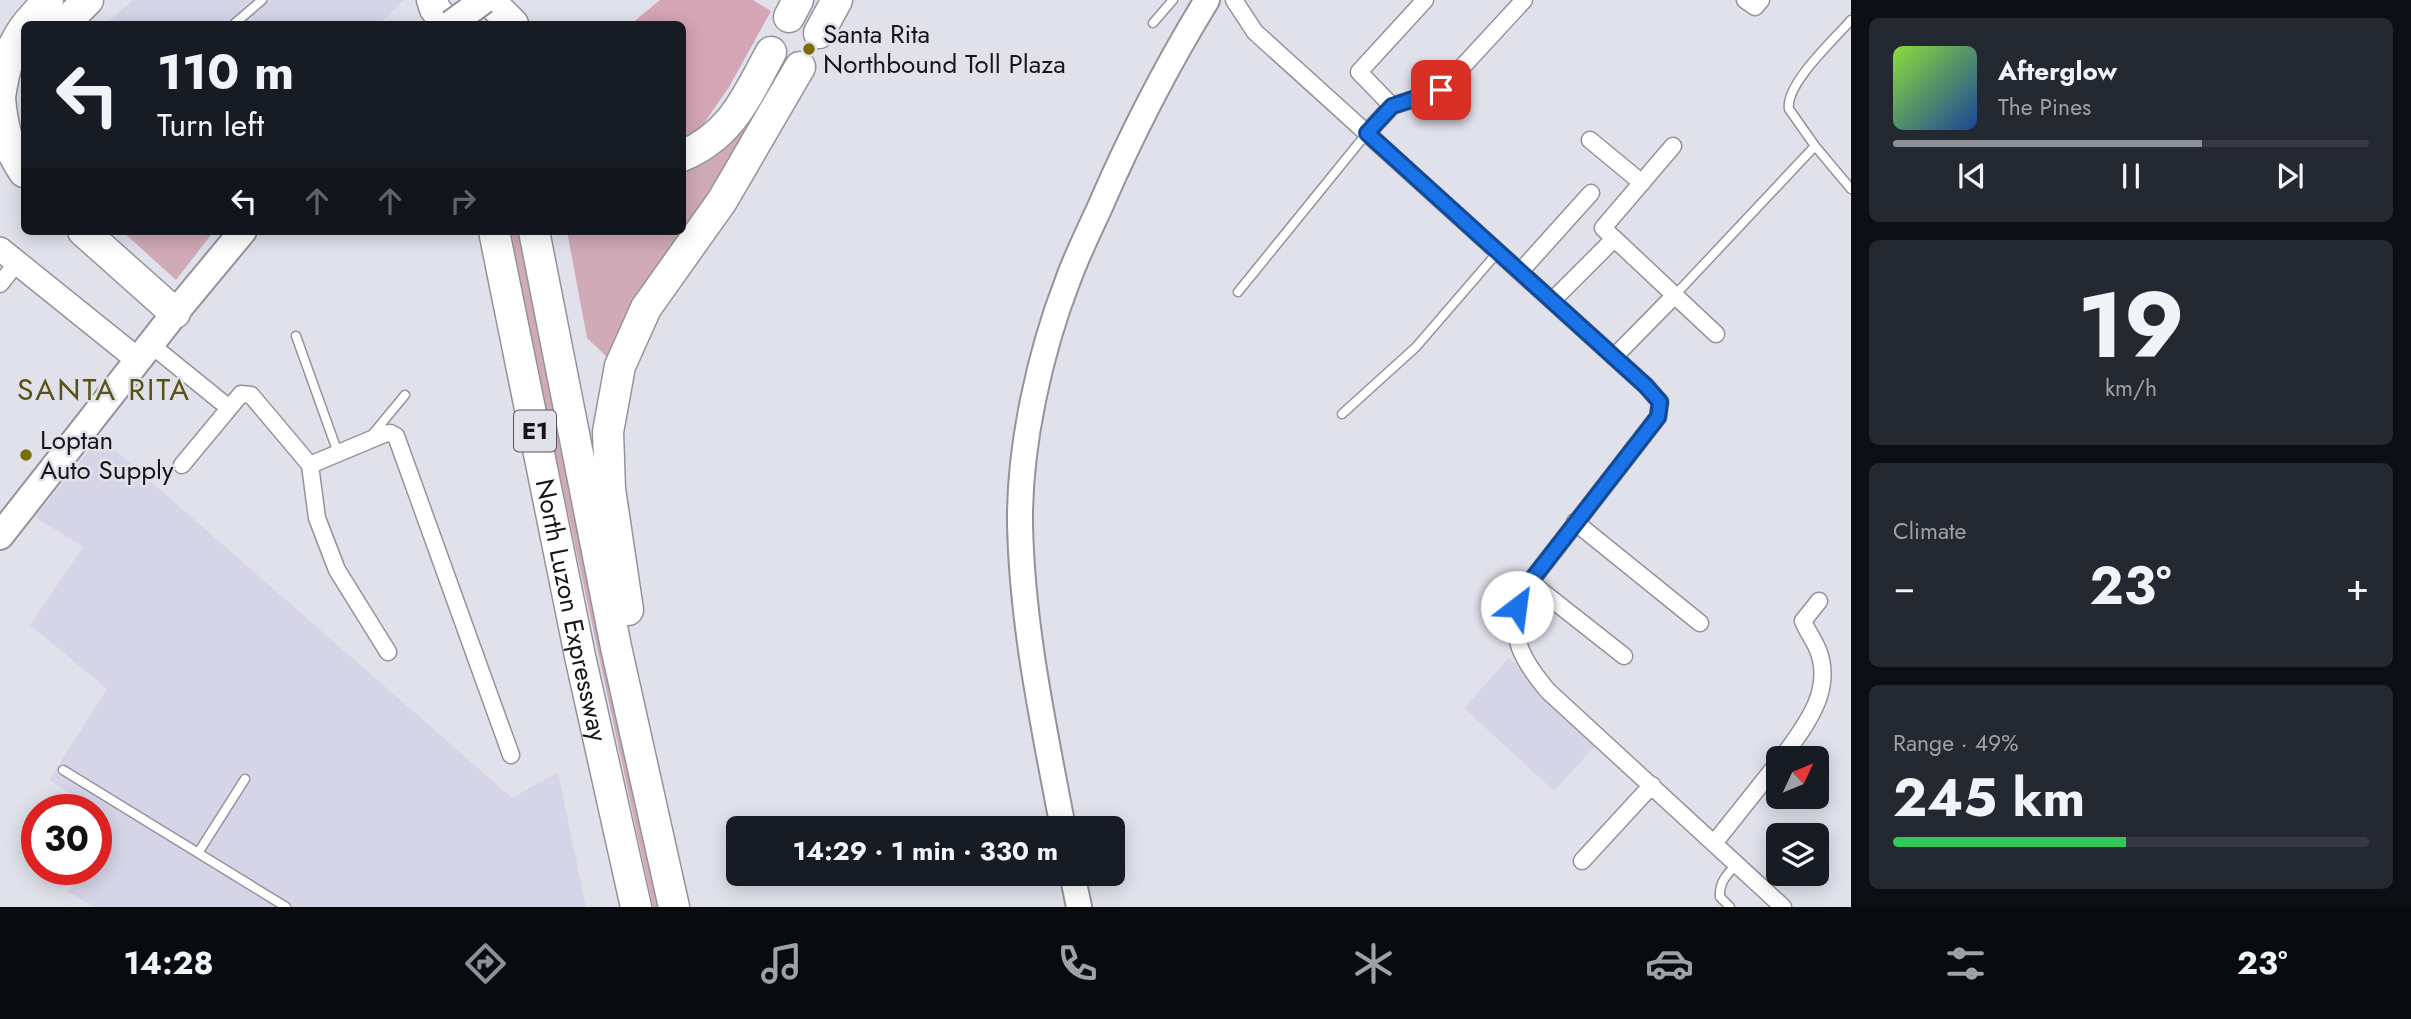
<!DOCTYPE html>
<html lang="en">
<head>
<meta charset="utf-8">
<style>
	:root { --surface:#171b24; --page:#242831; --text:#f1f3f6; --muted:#9ea1a6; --line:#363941; --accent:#8c9099 }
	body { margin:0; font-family:Jost,sans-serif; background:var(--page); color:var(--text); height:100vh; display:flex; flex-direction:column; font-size:26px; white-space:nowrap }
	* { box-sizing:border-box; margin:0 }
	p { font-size:23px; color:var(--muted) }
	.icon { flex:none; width:38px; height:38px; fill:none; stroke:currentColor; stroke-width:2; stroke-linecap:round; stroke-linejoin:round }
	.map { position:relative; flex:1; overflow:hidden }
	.details { display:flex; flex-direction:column; gap:18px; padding:18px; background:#0d0f14; width:560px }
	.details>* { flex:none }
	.top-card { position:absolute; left:21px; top:21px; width:665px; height:214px; border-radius:10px; box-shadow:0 4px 18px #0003; background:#171b24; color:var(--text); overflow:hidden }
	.needle { width:46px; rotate:46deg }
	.controls { position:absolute; left:1766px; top:746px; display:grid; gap:14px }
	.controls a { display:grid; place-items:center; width:63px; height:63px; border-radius:10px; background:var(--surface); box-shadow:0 4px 18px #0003; font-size:35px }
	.speed { position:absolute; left:21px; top:794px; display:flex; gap:14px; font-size:35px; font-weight:700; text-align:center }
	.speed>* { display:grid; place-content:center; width:91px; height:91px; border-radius:50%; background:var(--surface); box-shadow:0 4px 18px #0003; line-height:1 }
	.speed .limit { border:10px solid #d22; background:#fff; color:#111 }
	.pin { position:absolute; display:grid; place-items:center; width:60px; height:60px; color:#fff; margin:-30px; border-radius:14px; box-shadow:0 4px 10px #0006 }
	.me { position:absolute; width:77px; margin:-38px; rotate:30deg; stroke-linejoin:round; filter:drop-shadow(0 0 5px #0008) }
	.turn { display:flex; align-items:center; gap:24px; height:147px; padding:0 21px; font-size:32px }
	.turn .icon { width:91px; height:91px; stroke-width:2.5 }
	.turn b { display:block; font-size:49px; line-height:60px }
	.lanes { display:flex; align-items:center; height:66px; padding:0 21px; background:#0003; justify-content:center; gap:35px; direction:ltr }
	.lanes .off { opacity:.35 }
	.big { font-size:52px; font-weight:700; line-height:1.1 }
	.details .card { flex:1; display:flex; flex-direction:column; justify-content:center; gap:10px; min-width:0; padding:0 24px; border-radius:10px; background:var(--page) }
	.details .dial { align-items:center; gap:0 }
	.dial b { font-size:91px; line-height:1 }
	.song { display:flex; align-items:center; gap:21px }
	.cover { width:84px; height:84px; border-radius:10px; background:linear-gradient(135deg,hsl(90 70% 55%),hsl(220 70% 35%)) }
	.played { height:7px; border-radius:4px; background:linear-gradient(90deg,var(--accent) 65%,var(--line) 65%) }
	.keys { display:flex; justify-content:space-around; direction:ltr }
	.heat { display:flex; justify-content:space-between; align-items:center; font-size:38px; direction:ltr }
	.charge { height:10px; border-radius:5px; background:linear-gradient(90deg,#34c759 49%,var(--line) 0) }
	.trip { position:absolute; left:726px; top:816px; width:399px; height:70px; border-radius:10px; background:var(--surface); box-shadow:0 4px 18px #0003; font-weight:700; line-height:70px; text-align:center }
	.tabs { display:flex; height:112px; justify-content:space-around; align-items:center; background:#090b0e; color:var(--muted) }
	.tabs .icon { width:49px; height:49px }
	.tabs .selected { color:var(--accent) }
	.tabs b { font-size:32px; color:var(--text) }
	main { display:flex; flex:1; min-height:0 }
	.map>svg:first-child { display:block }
</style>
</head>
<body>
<main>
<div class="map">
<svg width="1851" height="907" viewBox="0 0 1851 907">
	<rect width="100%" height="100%" fill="#e1e1ec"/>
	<path fill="#d6d5e8" d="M133 0H404L379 24H106Z
		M100 437 512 798 558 772 586 907H94L67 891 83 877 73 870H96V831L107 816 49 780 107 689 30 625 83 547 35 517Z
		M1509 658 1599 742 1554 791 1464 708Z"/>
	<path fill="#d0aab6" d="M743 128 746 131 697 210 610 360 587 338 567 231H682L683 168C709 161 724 147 743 128Z
		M122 231H214L176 280Z
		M511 231H527L671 907H653L534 355Z"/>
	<path fill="#d4a5b4" d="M660 0H753L771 11 729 87 698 132 683 141 682 24H631Z"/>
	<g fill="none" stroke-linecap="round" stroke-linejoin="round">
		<defs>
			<path id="service" d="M1851 20C1835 39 1785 84 1789 109L1815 146 1851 189
				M1153 23 1173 0
				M234 24 262 0
				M1238 292 1367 133
				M1675 295 1815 146
				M296 336 338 453
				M1342 414 1416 347 1498 252
				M371 436 405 395
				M63 770 286 907
				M198 853 245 779
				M1730 907 1720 897C1719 882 1727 874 1737 864"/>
			<path id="minor" d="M1234 0 1255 32 1646 386 1660 402 1658 417 1520 595C1508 637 1522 660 1548 691L1783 907
				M1745 0 1755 7 1761 0
				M1392 106 1359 72 1425 0
				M1367 133 1392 106 1441 90 1524 0
				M1590 140 1642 183
				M1673 146 1603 228 1716 334
				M1520 272 1591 193
				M0 284 17 263
				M1552 301 1614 239
				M150 344 229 408
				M1614 357 1675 295
				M182 465 241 394 251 395 310 465 384 434 390 433 396 436 511 755
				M310 465 317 518 337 570 388 652
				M1575 522 1700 623
				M1530 582 1624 656
				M1782 758C1805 726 1834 691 1818 650 1814 640 1807 631 1803 621L1819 601
				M1715 842 1778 763
				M1582 861 1652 785"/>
			<path id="secondary" d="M0 249 138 360"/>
			<path id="primary" d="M1063 828C1044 727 1022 627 1020 524 1019 446 1040 352 1068 280 1077 255 1089 231 1100 207 1131 135 1166 67 1207 0
				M1072 873 1079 907"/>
			<path id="trunk" d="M0 536 175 313 243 231"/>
			<g id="motorway">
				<path d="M432 0 435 9 447 24"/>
				<path d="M490 1 513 24"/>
				<path d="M789 17 798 0"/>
				<path d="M27 24 48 0"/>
				<path d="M64 24 88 0"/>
				<path d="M819 33 837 0"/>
				<path d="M0 97C4 71 9 49 24 28"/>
				<path d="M0 99C3 128 8 149 24 172"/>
				<path d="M682 156C732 135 747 96 771 52"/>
				<path d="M83 231 175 313"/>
				<path id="s1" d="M494 231 580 656 636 907"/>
				<path d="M534 231 616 647 674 907"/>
				<path d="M628 610 610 489 608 432 620 366 646 308 722 201 800 67"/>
			</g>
		</defs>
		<use href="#service" stroke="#93939d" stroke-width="11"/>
		<use href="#minor" stroke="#93939d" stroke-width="19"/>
		<use href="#secondary" stroke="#93939d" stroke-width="26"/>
		<use href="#primary" stroke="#93939d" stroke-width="28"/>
		<use href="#trunk" stroke="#93939d" stroke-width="30"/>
		<use href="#motorway" stroke="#93939d" stroke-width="33"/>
		<use href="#service" stroke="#fff" stroke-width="8"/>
		<use href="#minor" stroke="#fff" stroke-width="16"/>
		<use href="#secondary" stroke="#fff" stroke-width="23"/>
		<use href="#primary" stroke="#fff" stroke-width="24"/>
		<use href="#trunk" stroke="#fff" stroke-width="26"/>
		<use href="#motorway" stroke="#fff" stroke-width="30"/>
		<defs>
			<path id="trunk-bridge" d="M451 24 484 0"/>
		</defs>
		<use href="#trunk-bridge" stroke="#93939d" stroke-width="30" stroke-linecap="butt"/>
		<use href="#trunk-bridge" stroke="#fff" stroke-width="26"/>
	</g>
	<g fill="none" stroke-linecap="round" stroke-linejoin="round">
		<defs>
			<path id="route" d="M1441 90 1392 106 1367 133 1646 386 1660 402 1658 417 1530 582 1520 596 1517 607"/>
		</defs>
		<use href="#route" stroke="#114b97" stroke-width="18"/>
		<use href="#route" stroke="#1a73e8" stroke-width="12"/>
	</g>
	<g fill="#776d09" stroke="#e1e1ec" stroke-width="2.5">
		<circle cx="809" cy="49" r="7"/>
		<circle cx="26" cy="455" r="7"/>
	</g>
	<g text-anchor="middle" stroke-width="5" stroke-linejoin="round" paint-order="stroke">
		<rect fill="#e1e1ec" stroke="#535359" stroke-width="2" x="514" y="410.5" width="42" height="41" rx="5"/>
		<g font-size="24" font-weight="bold" fill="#16161a">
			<text x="535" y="439">E1</text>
		</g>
		<g font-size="26" fill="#16161a" stroke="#e1e1ec" text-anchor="start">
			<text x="823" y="43">Santa Rita<tspan x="823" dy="30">Northbound Toll Plaza</tspan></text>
			<text x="40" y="449">Loptan<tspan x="40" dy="30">Auto Supply</tspan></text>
		</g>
		<g font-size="26" fill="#16161a" stroke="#e1e1ec">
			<text dy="9" stroke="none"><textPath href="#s1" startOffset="387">North Luzon Expressway</textPath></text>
		</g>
		<g font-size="30" letter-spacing="2" fill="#595215" stroke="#e1e1ec">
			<text x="104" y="400">SANTA RITA</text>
		</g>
	</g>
</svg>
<div class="controls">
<a><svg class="needle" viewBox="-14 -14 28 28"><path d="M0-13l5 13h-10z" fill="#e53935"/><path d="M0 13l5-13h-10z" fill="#9ea1a6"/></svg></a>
<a><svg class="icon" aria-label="layers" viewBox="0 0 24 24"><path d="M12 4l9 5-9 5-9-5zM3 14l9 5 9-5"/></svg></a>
</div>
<div class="speed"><div class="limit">30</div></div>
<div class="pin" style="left:1441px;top:90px;background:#d93025"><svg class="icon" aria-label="arrive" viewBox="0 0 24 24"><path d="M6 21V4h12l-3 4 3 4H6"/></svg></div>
<svg class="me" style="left:1517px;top:607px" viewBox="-20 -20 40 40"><circle r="19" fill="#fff"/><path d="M0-13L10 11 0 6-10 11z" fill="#1a73e8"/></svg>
<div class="trip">14:29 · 1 min · 330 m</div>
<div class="top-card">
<div class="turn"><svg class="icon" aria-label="left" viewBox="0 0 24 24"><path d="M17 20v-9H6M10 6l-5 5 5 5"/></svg><div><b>110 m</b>Turn left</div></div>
<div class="lanes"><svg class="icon" aria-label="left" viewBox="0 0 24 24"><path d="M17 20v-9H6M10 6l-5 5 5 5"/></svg><svg class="icon off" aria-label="ahead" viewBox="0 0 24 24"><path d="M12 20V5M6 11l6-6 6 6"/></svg><svg class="icon off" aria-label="ahead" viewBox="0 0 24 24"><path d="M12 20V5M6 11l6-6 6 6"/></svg><svg class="icon off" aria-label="right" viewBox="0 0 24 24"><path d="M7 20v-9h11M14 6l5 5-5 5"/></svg></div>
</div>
</div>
<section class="details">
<div class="card">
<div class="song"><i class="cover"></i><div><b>Afterglow</b><p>The Pines</p></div></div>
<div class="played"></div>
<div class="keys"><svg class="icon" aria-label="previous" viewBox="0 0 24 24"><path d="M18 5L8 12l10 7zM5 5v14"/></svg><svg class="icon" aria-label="pause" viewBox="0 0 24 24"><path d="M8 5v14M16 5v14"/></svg><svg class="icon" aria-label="next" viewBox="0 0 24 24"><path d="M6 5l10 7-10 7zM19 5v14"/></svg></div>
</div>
<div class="card dial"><b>19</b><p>km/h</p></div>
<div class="card"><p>Climate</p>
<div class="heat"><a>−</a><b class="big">23°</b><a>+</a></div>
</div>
<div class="card"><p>Range · 49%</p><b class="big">245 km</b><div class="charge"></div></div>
</section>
</main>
<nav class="tabs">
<b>14:28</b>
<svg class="icon selected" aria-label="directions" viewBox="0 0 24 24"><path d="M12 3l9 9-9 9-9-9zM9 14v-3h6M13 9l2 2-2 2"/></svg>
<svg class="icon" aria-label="music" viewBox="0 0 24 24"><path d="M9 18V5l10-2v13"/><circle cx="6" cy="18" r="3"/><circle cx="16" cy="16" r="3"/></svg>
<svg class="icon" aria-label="phone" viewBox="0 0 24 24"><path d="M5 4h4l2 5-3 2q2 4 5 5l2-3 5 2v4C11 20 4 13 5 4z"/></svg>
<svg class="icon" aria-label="climate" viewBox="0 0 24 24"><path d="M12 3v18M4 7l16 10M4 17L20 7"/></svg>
<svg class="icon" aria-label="car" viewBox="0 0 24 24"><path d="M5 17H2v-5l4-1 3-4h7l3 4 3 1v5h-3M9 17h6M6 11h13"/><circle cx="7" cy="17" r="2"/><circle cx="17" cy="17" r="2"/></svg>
<svg class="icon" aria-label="filters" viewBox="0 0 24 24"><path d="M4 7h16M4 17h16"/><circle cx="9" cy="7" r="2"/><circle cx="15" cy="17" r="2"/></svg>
<b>23°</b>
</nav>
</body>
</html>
